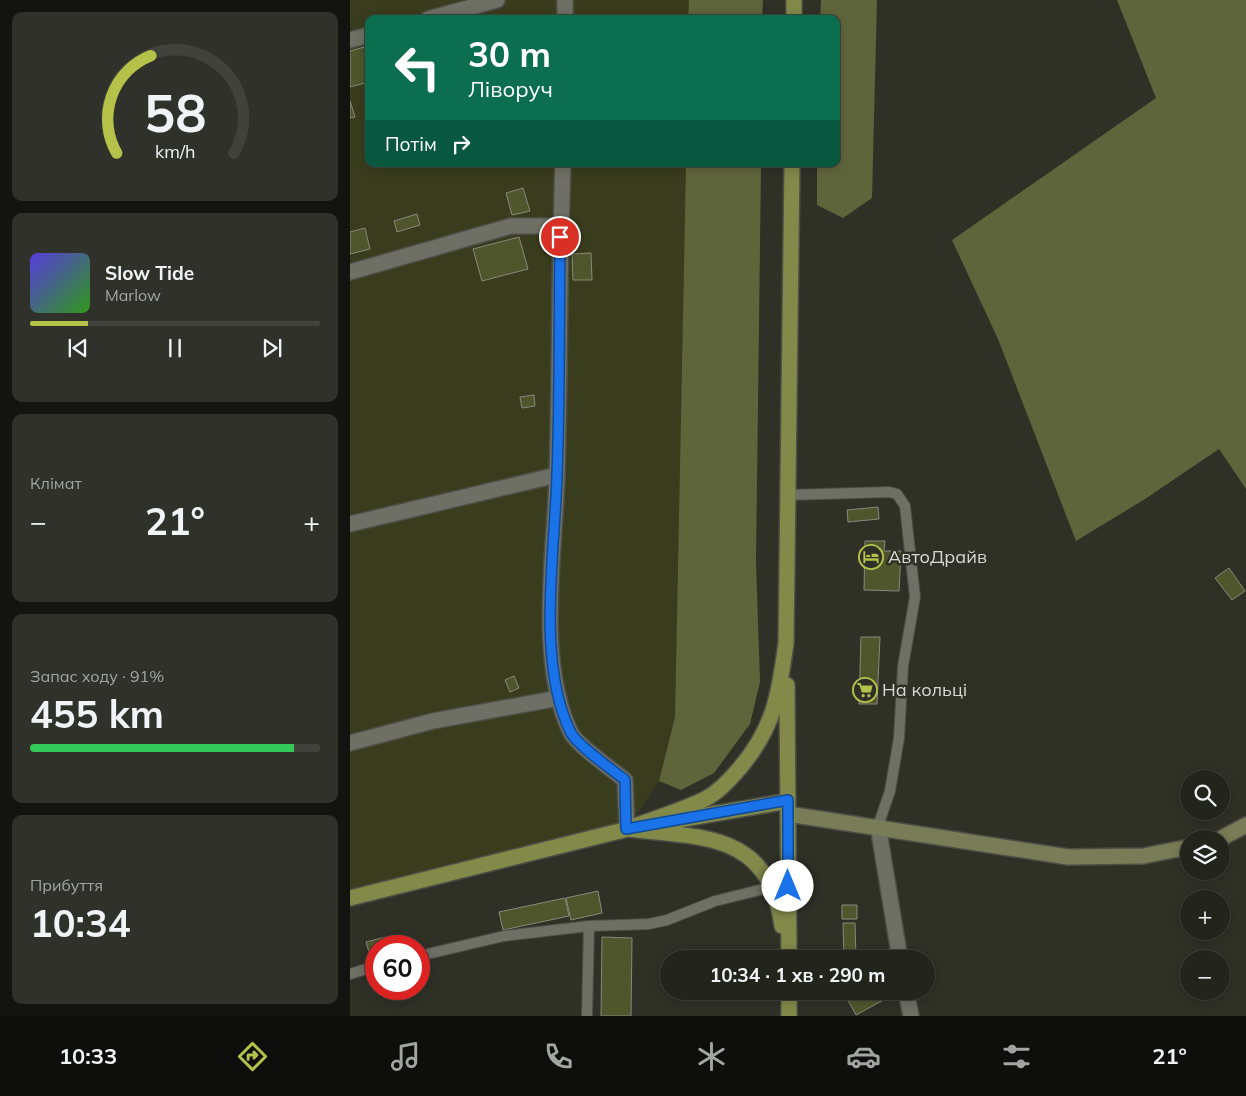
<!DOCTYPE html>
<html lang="uk">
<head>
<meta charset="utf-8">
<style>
	:root { --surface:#23251d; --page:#2f312a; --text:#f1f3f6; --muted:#a3a5a4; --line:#40423b; --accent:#b5c24a }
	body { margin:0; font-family:Mulish,sans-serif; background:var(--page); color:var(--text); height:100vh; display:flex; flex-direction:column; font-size:19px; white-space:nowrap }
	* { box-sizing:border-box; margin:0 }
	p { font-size:16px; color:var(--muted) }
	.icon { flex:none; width:28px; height:28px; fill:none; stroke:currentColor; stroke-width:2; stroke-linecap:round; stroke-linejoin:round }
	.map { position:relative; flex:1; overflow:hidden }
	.details { display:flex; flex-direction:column; gap:12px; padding:12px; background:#131410; width:350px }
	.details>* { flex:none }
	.guide { position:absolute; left:15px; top:15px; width:475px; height:152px; border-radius:10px; box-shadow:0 2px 12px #0003,0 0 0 1px var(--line); background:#0b6e4f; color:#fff; overflow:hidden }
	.controls { position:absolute; left:830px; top:770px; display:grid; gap:10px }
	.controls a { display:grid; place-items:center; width:50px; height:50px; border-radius:50%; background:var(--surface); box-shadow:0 2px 12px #0003,0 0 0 1px var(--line); font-size:25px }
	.speed { position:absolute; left:15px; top:935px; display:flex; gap:10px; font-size:25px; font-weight:700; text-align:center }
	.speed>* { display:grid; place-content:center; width:65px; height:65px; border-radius:50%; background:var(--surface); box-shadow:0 2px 12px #0003,0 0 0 1px var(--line); line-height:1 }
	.speed .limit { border:8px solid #d22; background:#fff; color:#111 }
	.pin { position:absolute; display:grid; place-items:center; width:42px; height:42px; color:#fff; margin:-21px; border:2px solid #fff; border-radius:50%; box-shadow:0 1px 5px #0007 }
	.me { position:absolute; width:55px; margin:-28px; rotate:0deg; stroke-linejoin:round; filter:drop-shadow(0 0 4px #0008) }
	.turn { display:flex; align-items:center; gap:18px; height:105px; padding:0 20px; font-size:22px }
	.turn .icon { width:65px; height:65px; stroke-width:2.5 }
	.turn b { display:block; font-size:35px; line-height:42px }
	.then { display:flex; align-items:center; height:48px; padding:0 20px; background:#0003; gap:10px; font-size:19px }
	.big { font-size:38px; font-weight:700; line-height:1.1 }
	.details .card { flex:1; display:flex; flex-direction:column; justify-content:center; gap:8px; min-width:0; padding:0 18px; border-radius:10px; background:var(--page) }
	.details .dial { align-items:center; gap:0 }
	.dial svg { height:130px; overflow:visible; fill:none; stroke:var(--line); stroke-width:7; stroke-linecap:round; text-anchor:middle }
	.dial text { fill:var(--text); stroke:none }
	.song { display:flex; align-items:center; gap:15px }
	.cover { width:60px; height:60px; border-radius:8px; background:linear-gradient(135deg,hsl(250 70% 55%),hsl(110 70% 35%)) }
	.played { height:5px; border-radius:2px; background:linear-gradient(90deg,var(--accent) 20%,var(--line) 20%) }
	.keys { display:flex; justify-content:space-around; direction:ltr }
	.heat { display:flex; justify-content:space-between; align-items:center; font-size:28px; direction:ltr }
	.charge { height:8px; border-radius:4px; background:linear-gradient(90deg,#34c759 91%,var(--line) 0) }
	.trip { position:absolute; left:310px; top:950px; width:275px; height:50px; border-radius:25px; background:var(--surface); box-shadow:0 2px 12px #0003,0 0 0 1px var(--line); font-weight:700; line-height:50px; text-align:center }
	.dock { display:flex; height:80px; justify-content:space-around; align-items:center; background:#0e0f0c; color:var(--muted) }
	.dock .icon { width:35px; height:35px }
	.dock .active { color:var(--accent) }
	.dock b { font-size:22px; color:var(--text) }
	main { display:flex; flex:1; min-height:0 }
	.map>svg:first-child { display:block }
</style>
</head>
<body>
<main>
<section class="details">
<div class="card dial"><svg viewBox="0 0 100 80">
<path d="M14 69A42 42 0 1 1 86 69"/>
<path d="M14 69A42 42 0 0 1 35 9" stroke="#b5c24a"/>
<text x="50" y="56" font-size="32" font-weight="700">58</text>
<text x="50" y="72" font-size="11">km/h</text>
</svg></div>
<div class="card">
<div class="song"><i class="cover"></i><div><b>Slow Tide</b><p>Marlow</p></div></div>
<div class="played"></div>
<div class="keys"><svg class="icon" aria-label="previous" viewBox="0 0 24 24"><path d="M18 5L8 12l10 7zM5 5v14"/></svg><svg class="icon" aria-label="pause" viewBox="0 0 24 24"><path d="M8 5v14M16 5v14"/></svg><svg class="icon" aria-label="next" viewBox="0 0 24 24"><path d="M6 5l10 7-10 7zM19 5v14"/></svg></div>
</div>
<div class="card"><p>Клімат</p>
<div class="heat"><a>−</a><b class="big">21°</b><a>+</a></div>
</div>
<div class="card"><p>Запас ходу · 91%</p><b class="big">455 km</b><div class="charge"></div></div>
<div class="card"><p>Прибуття</p><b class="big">10:34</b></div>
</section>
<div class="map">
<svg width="896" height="1016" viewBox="0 0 896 1016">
	<rect width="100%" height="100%" fill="#2f3127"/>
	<path fill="#393d1d" d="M0 0H339L338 19H19V164H336L325 717 309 781 277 829 0 898Z"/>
	<path fill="#5f653b" d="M339 0H413L412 19H338Z
		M471 0H527L522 198 493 218 467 205V164H486V19H470Z
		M767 0H896V489L869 449 795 499 726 541 648 339 602 240 806 98Z
		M336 164H411L406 562 410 682 400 724 364 773 331 790 309 781 325 717Z"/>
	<path fill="#50562c" stroke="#87897d" d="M245 17V19H229V18Z
		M18 46 19 82 0 87V51Z
		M0 101 5 117 0 118Z
		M173 188 180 211 162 215 156 193Z
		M67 214 70 225 47 232 44 221Z
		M15 228 20 249 0 254V232Z
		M169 237 178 269 132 281 123 249Z
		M241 253 242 280H223L222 254Z
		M184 395 185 406 172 408 170 397Z
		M528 507 529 519 498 522 497 510Z
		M515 541H535L534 551H551L549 591 514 590Z
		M879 568 895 591 882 600 865 578Z
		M511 637H530L527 704H509Z
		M164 676 169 688 160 692 155 680Z
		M248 891 252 913 221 920 216 898Z
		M215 898 219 916 153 930 149 912Z
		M492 905H507V919H492Z
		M493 923H505L506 957H494Z
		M35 937 37 946H26V950L19 952 16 942Z
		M252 937 282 938 281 1016H251Z
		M493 991H536L539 997 506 1015Z"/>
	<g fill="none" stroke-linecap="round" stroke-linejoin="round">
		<defs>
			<path id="lane" d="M438 495 539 492 547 494 555 506 565 597 553 666 549 738 540 791 528 826
				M69 956 154 936 239 926 299 924 317 920 365 901 422 887
				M0 974 26 966
				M237 1016 239 926"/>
			<path id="street" d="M215 0V19
				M78 19 147 0
				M0 40 19 35
				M213 164C209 267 210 371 207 475 205 553 186 662 221 733 227 745 264 771 275 780L277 829
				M0 272 161 226H211
				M0 524 207 475
				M0 743 83 721 209 698
				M528 826 550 959
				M556 991 561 1016"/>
			<path id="secondary" d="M438 814 718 857 793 856 839 847
				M870 839 896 825"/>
			<path id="primary" d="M444 19V0
				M437 685 439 959
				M311 823 438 801
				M277 829C302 819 331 811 355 799 369 792 379 780 389 769 424 728 429 695 436 643L442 164
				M278 829C354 838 419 832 432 926
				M0 898 286 827
				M439 1016V991"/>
		</defs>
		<use href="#lane" stroke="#4d4e46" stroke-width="12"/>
		<use href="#street" stroke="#4d4e46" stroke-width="18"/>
		<use href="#secondary" stroke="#4d4e46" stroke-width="18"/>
		<use href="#primary" stroke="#4d4e46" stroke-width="18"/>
		<use href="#lane" stroke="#6e7065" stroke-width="10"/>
		<use href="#street" stroke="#6e7065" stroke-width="15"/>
		<use href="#secondary" stroke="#787d57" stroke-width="15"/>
		<use href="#primary" stroke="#828949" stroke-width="15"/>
	</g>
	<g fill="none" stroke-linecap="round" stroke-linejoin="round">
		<defs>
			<path id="route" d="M210 237C209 316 210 396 207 475 205 552 186 663 221 733 227 745 264 771 275 780L276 829 438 800V886"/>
		</defs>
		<use href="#route" stroke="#114b97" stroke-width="12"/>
		<use href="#route" stroke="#1a73e8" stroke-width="9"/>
	</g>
	<defs>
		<symbol id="hotel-ring" viewBox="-11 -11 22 22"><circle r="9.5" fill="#2f3127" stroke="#b5c24a" stroke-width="1.5"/><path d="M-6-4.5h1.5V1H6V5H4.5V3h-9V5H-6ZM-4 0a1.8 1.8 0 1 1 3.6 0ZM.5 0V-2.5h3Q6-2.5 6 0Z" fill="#b5c24a"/></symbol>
		<symbol id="supermarket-ring" viewBox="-11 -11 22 22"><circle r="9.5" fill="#2f3127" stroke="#b5c24a" stroke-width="1.5"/><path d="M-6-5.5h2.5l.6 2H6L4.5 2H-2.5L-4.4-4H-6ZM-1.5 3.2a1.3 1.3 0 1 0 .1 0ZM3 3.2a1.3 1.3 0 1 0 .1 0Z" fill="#b5c24a"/></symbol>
	</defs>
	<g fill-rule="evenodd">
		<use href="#hotel-ring" x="507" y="543" width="28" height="28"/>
		<use href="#supermarket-ring" x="501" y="676" width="28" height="28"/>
	</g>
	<g text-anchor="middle" stroke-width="5" stroke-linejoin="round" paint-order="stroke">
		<g font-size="18" fill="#d7d8d2" stroke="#2f3127" text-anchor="start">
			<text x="538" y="563">АвтоДрайв</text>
			<text x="532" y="696">На кольці</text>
		</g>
	</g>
</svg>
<div class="controls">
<a><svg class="icon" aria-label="search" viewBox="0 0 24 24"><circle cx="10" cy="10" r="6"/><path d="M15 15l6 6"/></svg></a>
<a><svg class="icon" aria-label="layers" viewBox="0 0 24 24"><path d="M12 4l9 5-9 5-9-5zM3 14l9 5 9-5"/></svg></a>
<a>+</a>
<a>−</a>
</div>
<div class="speed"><div class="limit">60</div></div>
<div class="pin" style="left:210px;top:237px;background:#d93025"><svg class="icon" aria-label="arrive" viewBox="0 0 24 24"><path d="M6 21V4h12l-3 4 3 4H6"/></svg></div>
<svg class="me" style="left:438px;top:886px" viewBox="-20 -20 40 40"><circle r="19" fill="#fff"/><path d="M0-13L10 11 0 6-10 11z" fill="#1a73e8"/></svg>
<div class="trip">10:34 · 1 хв · 290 m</div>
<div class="guide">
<div class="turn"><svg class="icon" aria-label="left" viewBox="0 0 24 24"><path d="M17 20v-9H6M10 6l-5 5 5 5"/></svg><div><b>30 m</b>Ліворуч</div></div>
<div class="then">Потім<svg class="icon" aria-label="right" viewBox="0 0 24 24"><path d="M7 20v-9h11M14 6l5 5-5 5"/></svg></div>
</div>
</div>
</main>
<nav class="dock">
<b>10:33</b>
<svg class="icon active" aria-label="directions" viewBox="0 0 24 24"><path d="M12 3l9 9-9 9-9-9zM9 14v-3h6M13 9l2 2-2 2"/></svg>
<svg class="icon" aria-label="music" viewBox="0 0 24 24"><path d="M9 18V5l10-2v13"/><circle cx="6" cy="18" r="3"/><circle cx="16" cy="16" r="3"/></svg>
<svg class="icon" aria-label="phone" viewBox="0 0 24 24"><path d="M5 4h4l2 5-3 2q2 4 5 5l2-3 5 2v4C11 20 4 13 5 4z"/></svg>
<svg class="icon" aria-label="climate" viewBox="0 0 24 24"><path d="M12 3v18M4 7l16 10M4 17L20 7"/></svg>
<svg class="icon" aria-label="car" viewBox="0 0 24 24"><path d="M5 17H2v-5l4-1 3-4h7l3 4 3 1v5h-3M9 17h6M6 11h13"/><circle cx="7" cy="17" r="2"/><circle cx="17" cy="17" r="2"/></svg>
<svg class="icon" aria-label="filters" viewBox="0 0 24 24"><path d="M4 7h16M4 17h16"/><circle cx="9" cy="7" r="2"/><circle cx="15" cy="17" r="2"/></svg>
<b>21°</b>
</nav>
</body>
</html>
